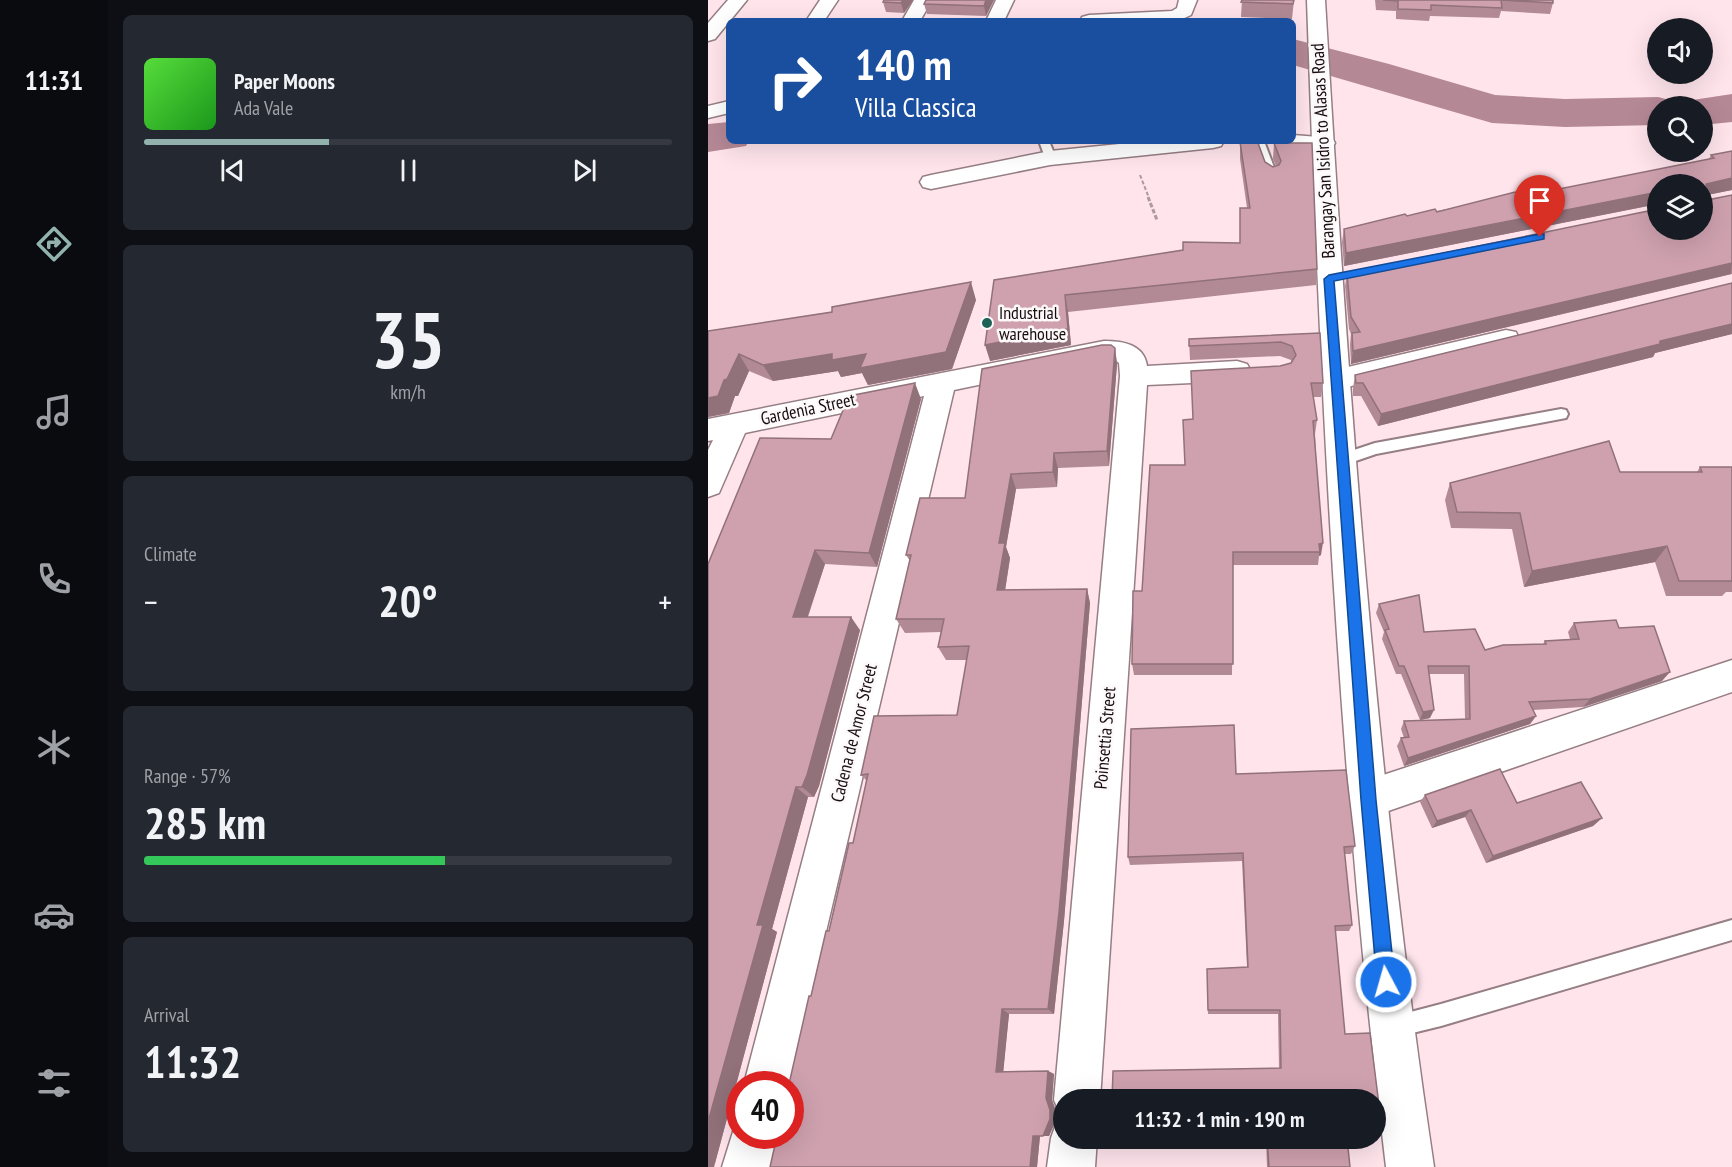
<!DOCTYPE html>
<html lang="en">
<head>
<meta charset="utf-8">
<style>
	:root { --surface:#171b24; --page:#242831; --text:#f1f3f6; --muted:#9ea1a6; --line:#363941; --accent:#92b2ae }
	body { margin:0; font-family:"PT Sans Narrow",sans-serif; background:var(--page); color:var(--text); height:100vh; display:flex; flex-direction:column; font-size:22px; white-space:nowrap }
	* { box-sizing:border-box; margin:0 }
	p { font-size:20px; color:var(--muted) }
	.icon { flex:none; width:33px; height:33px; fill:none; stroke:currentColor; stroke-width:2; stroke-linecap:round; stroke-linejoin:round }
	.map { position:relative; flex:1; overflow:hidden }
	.sheet { display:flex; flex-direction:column; gap:15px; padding:15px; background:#0d0f14; width:600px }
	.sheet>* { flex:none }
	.hud { position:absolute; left:18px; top:18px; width:570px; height:126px; border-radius:9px; box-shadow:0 6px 24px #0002; background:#1a4fa0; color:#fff; overflow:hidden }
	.fabs { position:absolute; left:939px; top:18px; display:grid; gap:12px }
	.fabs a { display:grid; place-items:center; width:66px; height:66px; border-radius:50%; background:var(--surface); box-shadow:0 6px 24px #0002; font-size:30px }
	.speed { position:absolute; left:18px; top:1071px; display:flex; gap:12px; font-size:30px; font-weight:700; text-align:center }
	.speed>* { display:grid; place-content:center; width:78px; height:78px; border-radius:50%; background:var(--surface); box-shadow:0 6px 24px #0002; line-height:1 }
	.speed .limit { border:9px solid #d22; background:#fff; color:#111 }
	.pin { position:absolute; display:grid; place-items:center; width:51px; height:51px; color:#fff; margin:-62px -26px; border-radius:50% 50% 50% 0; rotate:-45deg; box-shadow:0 0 6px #0007 }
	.pin .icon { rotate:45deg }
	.me { position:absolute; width:66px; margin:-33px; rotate:354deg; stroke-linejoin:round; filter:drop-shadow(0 0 4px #0008) }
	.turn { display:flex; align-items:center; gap:21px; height:126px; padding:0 30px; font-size:27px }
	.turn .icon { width:78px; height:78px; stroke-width:2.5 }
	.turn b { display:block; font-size:42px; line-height:51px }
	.big { font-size:45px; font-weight:600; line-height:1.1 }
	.sheet .card { flex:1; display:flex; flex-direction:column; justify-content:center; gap:9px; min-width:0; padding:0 21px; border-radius:9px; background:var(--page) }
	.sheet .dial { align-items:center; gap:0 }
	.dial b { font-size:78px; line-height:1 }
	.song { display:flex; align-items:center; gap:18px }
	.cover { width:72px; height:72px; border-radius:9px; background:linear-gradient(135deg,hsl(110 70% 55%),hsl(120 70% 35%)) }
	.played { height:6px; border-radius:3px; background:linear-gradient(90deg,var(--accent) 35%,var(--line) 35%) }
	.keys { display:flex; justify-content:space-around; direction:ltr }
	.heat { display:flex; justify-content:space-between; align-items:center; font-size:33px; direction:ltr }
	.charge { height:9px; border-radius:4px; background:linear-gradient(90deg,#34c759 57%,var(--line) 0) }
	.trip { position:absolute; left:345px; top:1089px; width:333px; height:60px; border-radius:30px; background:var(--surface); box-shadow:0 6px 24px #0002; font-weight:600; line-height:60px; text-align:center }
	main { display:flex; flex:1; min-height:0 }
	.tabs { display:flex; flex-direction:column; width:108px; justify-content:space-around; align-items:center; background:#090b0e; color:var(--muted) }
	.tabs .icon { width:42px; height:42px }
	.tabs .active { color:var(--accent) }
	.tabs b { font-size:27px; color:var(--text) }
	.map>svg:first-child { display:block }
</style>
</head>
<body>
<main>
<nav class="tabs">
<b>11:31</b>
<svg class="icon active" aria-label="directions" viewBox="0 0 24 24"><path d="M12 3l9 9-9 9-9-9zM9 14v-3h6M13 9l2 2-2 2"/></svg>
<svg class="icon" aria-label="music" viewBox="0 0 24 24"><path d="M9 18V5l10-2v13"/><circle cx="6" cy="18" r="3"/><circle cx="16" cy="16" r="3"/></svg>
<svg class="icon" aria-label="phone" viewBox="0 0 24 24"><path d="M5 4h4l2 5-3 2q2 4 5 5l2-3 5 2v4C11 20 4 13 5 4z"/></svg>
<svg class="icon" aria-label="climate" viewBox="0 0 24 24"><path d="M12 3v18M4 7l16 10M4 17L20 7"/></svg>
<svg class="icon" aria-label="car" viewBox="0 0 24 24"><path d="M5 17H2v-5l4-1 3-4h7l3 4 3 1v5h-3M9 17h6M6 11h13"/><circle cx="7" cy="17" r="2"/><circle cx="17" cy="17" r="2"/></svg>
<svg class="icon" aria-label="filters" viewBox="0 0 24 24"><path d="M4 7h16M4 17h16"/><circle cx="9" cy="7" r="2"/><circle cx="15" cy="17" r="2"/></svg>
</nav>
<section class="sheet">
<div class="card">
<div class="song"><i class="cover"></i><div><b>Paper Moons</b><p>Ada Vale</p></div></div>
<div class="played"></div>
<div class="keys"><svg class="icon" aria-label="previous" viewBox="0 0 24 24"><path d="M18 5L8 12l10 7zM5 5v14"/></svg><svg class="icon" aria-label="pause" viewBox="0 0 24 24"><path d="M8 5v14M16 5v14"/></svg><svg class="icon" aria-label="next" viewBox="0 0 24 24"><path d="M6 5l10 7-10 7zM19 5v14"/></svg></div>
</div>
<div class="card dial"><b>35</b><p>km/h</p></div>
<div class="card"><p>Climate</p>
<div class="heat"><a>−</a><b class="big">20°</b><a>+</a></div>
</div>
<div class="card"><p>Range · 57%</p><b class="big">285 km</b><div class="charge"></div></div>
<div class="card"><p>Arrival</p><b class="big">11:32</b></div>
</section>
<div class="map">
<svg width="1024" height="1167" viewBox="0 0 1024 1167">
	<rect width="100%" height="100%" fill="#ffe4ec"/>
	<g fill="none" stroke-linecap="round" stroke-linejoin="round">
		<path fill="#b58896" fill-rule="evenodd" d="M585 39 681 64 787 95 857 99 950 97 966 101 970 106H950V125L857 127 784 123 585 65Z
			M1024 94V122L994 125V106H974L978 101Z
			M21 122V141H41L38 146 0 152V124Z"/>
		<defs>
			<path id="service" d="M331 141H341L348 158 346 160H338Z
				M546 141H556L570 178 568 180 564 181 558 178Z
				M853 409 858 410 860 414 858 418 668 454 633 466 628 464 626 460 628 456 667 443Z
				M1024 920V940L733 1026 684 1038 676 1035 673 1027 676 1019 733 1004Z"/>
			<path id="minor" d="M20 0H39L7 39 0 41V23Z
				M112 0H130L116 21H98Z
				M206 0H224L212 21H194Z
				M288 0H306L296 21H278Z
				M471 0H489L483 15 470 21H372L374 17 381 15 464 11 469 8Z
				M21 101V113L0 118V106Z
				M585 135 624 138 627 143 624 148C608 152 587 150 571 146L568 141H585Z
				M441 141H516L513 146 505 148 342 165 223 189 215 187 212 182 215 177 223 175 342 151Z
				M798 330 808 332 811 339 808 346 627 390 617 387 613 380 617 373 627 370Z
				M396 341C414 341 436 344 439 366L529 361 539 364 543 371 539 378 529 381 439 385 392 1100H356V1117L353 1116 346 1100 412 376 411 363 406 359H396L246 390 82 1084H36L216 396 37 433 11 493 0 497V450L5 440 0 441V419Z
				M1024 660V692L660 818 646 812 641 799 646 786 660 780Z
				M29 1119H32V1136H69L62 1167H14Z
				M356 1119V1138H389L387 1167H339L343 1138 349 1121Z"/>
			<path id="tertiary" d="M599 0H617C640 390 668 780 726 1167H678C631 780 612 390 599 0Z"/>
		</defs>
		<use href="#service" stroke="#957e84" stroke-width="4"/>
		<use href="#minor" stroke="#957e84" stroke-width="3"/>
		<use href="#tertiary" stroke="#957e84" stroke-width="3"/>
		<path stroke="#ae99a0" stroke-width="2" stroke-dasharray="4 2" stroke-linecap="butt" d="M432 175 441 198"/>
		<path stroke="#ae99a0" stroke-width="3" stroke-dasharray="4.5 2" stroke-linecap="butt" d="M440 197 449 220"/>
		<use href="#service" fill="#fff" fill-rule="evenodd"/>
		<use href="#minor" fill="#fff" fill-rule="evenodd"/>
		<use href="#tertiary" fill="#fff" fill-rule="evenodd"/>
	</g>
	<path fill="#b28a96" d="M176 0H205L196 13 178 12 175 2Z
		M286 0 278 16 219 14 216 4Z
		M534 0H586L584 19 533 17Z
		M667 0H845V3L842 14 793 11 791 18 722 16 721 21 688 19V11L668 10Z
		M532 142 557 162 565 167 568 166 565 159 566 143H604L609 269 608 285 360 312 363 345 282 361 286 280 532 243 539 208 532 159Z
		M1024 151V190L999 195V200L1024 195V274L643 364 642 345 643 334 641 329 637 286 639 273 994 230 950 184V204L636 266 634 242 636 229 811 195 851 189 1001 159 1003 155Z
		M1024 283V334L947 353 945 357 670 426 653 396H645V388L647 375Z
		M268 300 244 369 160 385 154 373 133 377 130 371 65 381 41 371 30 396H27L21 413 0 417V331Z
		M612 333 615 383 613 397H605L609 420 607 434 613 555 611 556 610 565H525L524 675H426L424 664 434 591 477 465 485 419 572 366 583 363 584 362 583 360 572 356 482 360 481 339Z
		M407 348 409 364 401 466 350 468 349 487 308 489 298 547 302 558 297 590 379 589 382 603 356 921 346 1014H301L295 1072 340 1071 346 1074 344 1100 348 1111V1120L341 1136H332L329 1167H62L103 996 145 843 159 781 153 775 249 715 259 660H238L230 647 233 632 197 633 188 619 202 561 198 555 257 498Z
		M213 399 169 567 117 564 100 617 152 630 111 786 106 797H100L64 929 69 932 6 1167 123 439Z
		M992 467H1024V592H1018L1014 596H958L947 562 816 587 804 529 743 528 737 500 742 483 912 472H989Z
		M671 604 716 632 777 650 835 644 837 641 862 639 860 632 866 623 911 628 954 681 875 707 825 710 828 716 822 724 696 766 689 746 693 738H696L693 729 696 721 757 719 756 674H721L722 718 712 720 693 674H688L674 639 676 632 668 613Z
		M528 774 647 846 643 854H636L644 925 641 931H627L637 1034 673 1121 571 1068 570 1014H500L499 969 539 967 534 861 422 865 420 857Z
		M717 795 809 803 894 818 885 826 778 863 757 817 724 828 712 802Z
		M558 1138H639L642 1167H559Z"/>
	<path fill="#91717a" d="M195 0H205L196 13 193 3Z
		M278 0H286L278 16 276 6Z
		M1024 178V190L994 196 998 184Z
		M950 192V204L636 266 638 253Z
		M1024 263 1023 274 643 364 645 351Z
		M263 282 268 300 244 369 160 385 154 373 133 377 130 371 65 381 55 365Z
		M357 295 360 312 363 345 282 361 277 345Z
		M1024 324V334L947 353 945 357 670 426 673 414 952 341Z
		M407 348 409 364 401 466 399 451Z
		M31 354 41 371 30 396H27L21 413 0 417V398L16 380Z
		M207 383 213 399 169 567 161 553Z
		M346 453 350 468 349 487 345 472Z
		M303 474 308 489 298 547 302 558 295 604 289 590 291 543Z
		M615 543 613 555 611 556V544Z
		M959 546 947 562 816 587 824 571Z
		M107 550 117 564 95 630 85 617Z
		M379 589 382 603 356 921 346 1014 340 1009Z
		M143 617 152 630 111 786 106 797 94 787Z
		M962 672 954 681 875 707 882 699Z
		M726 710 722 718 712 720 715 712Z
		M828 716 822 724 696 766 700 758Z
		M88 787 100 797 64 929 69 932 6 1167H0V1122L49 925Z
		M763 810 757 817 724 828 729 821Z
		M894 818 885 826 778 863 785 856Z
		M294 1009 301 1014 295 1075 288 1072Z
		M340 1071 346 1074 344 1100 348 1111V1120L341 1136H335Z
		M325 1136H332L329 1167H322Z"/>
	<path fill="#cfa1af" stroke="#91717a" stroke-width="1.5" d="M176 0H195L193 3 175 2Z
		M218 0H278L276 6 216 4Z
		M534 0H586L585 4 533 2Z
		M675 0H845V3L793 0 794 8 723 5V10L690 9V1Z
		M532 142 550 143 557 162 565 167 571 165 573 161 566 143H604L609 269 357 295 360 329 277 345 286 280 475 250V242L532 243V208H542Z
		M1024 151V178L998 184 999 200 1024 195V263L645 351 644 333 652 332 643 317 639 273 950 209V230H994V184H950V192L638 253 636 229 697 214 699 216 727 209 729 212 807 192 811 195 848 186 851 189 1006 158 1003 155Z
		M263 282 238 352 152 368 158 354 124 360V354L55 365 31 354 19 379 16 380 10 396 0 398V331L124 312V307Z
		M1024 283V324L952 341V344L673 414 655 383H648L647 375Z
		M612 333 615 383H603L609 420 605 421 615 543 611 544 612 552H525V664H424L425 591H434L442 465H477L475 420 485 419 483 371 572 366 583 363 588 355 584 346 573 342 481 346V339Z
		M394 345H403L407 348 399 451 346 453 345 472 303 474 291 543H297L289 590 379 589 351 913 340 1009H294L288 1072 340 1071 338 1098 342 1110V1119L335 1136H325L322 1167H62L69 1136H82V1084H81L101 996H103L118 931H121L141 843H145L160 774 153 775 166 716 249 715 261 646 230 647 236 619H188L203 555H198L212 498H257L274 369Z
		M207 383 161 553 107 550 85 617H143L99 775 94 787H88L49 925H55L0 1122V564L52 438 123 439 141 396Z
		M901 441 912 472H994L992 467H1024V581H971L959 546 824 571 812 513 749 512 742 483Z
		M711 595 716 632 767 629 777 650 795 645 838 644 837 641 871 639 866 623 908 620 911 628 946 626 962 672 882 699 821 702 828 716 700 758 693 738 701 737 696 721 762 719 761 666H720L726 710 715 712 696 666H691L677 630 681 629 671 604Z
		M526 725 528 774 638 770 647 846 636 847 644 925 627 926 637 1034 662 1033 673 1121H668V1100H404L405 1071 573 1068 572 1010H500L499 969 540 967 535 853 420 857 423 729Z
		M792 769 809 803 873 782 894 818 785 856 763 810 729 821 717 795Z
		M559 1138H639L642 1167H561Z"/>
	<path fill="#1a73e8" stroke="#114b97" stroke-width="1.5" d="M832 234H836V239L626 281 668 800 687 982 685 988 678 991 672 988 669 982 653 800 616 279 621 275Z"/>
	<circle fill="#1d6357" stroke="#fdf8f9" stroke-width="2" cx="279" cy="323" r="6"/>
	<g text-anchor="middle" stroke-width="5" stroke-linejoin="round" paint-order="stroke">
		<g font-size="18" fill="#160d10" stroke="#fdf8f9">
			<text transform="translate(615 151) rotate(-93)" y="6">Barangay San Isidro to Alasas Road</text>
			<text transform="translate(100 409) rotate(-12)" y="6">Gardenia Street</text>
			<text transform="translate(146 733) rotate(-76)" y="6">Cadena de Amor Street</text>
			<text transform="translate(397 738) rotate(-85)" y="6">Poinsettia Street</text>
		</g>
		<g font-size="18" fill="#160d10" stroke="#fdf8f9" text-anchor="start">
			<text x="291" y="319">Industrial<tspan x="291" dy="21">warehouse</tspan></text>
		</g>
	</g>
</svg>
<div class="fabs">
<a><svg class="icon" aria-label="sound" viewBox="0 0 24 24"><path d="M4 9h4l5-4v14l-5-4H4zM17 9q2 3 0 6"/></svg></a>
<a><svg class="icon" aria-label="search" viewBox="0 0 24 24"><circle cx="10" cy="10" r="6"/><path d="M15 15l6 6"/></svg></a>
<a><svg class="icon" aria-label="layers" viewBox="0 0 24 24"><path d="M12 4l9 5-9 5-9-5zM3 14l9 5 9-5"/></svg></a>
</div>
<div class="speed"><div class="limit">40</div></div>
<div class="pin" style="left:832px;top:237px;background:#d93025"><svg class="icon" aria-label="arrive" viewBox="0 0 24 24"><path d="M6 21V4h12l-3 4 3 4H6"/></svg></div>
<svg class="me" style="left:678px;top:982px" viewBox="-20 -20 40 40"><circle r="17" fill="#1a73e8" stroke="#fff" stroke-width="3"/><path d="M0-11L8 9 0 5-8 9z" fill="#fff"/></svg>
<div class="trip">11:32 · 1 min · 190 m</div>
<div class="hud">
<div class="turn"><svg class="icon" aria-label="right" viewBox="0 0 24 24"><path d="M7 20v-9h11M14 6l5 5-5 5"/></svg><div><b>140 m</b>Villa Classica</div></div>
</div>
</div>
</main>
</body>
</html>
